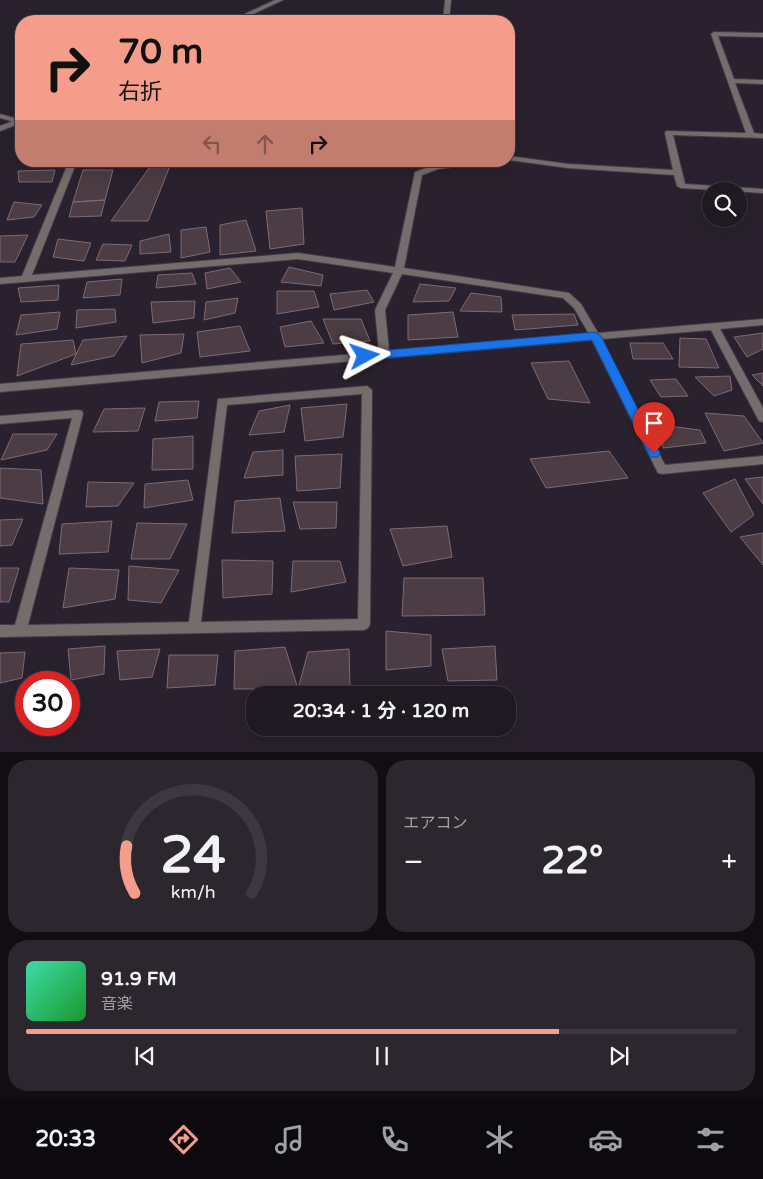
<!DOCTYPE html>
<html lang="ja">
<head>
<meta charset="utf-8">
<style>
	:root { --surface:#1f1922; --page:#2c262f; --text:#f1f3f6; --muted:#a1a0a5; --line:#3c3840; --accent:#f49d8b }
	body { margin:0; font-family:"Varela Round","Noto Sans JP",sans-serif; background:var(--page); color:var(--text); height:100vh; display:flex; flex-direction:column; font-size:19px; white-space:nowrap }
	* { box-sizing:border-box; margin:0 }
	p { font-size:16px; color:var(--muted) }
	.icon { flex:none; width:28px; height:28px; fill:none; stroke:currentColor; stroke-width:2; stroke-linecap:round; stroke-linejoin:round }
	.map { position:relative; height:752px; overflow:hidden }
	.side { display:flex; flex-direction:column; gap:8px; padding:8px; background:#110e13; flex:1 }
	.side>* { flex:none }
	.hud { position:absolute; left:15px; top:15px; width:500px; height:152px; border-radius:20px; box-shadow:0 5px 20px #0002,0 0 0 1px var(--line); background:#f49d8b; color:#111; overflow:hidden }
	.fabs { position:absolute; left:702px; top:182px; display:grid; gap:10px }
	.fabs a { display:grid; place-items:center; width:45px; height:45px; border-radius:50%; background:var(--surface); box-shadow:0 5px 20px #0002,0 0 0 1px var(--line); font-size:25px }
	.speed { position:absolute; left:15px; top:671px; display:flex; gap:10px; font-size:25px; font-weight:700; text-align:center }
	.speed>* { display:grid; place-content:center; width:65px; height:65px; border-radius:50%; background:var(--surface); box-shadow:0 5px 20px #0002,0 0 0 1px var(--line); line-height:1 }
	.speed .limit { border:8px solid #d22; background:#fff; color:#111 }
	.pin { position:absolute; display:grid; place-items:center; width:42px; height:42px; color:#fff; margin:-51px -21px; border-radius:50% 50% 50% 0; rotate:-45deg; box-shadow:0 0 5px #0007 }
	.pin .icon { rotate:45deg }
	.me { position:absolute; width:55px; margin:-28px; rotate:85deg; stroke-linejoin:round; filter:drop-shadow(0 0 4px #0008) }
	.turn { display:flex; align-items:center; gap:18px; height:105px; padding:0 20px; font-size:22px }
	.turn .icon { width:65px; height:65px; stroke-width:2.5 }
	.turn b { display:block; font-size:35px; line-height:42px }
	.lanes { display:flex; align-items:center; height:48px; padding:0 20px; background:#0003; justify-content:center; gap:25px; direction:ltr }
	.lanes .off { opacity:.35 }
	.big { font-size:38px; font-weight:700; line-height:1.1 }
	.side .tile { flex:1; display:flex; flex-direction:column; justify-content:center; gap:8px; min-width:0; padding:0 18px; border-radius:20px; background:var(--page) }
	.side .dial { align-items:center; gap:0 }
	.dial svg { height:130px; overflow:visible; fill:none; stroke:var(--line); stroke-width:7; stroke-linecap:round; text-anchor:middle }
	.dial text { fill:var(--text); stroke:none }
	.song { display:flex; align-items:center; gap:15px }
	.cover { width:60px; height:60px; border-radius:8px; background:linear-gradient(135deg,hsl(160 70% 55%),hsl(130 70% 35%)) }
	.played { height:5px; border-radius:2px; background:linear-gradient(90deg,var(--accent) 75%,var(--line) 75%) }
	.keys { display:flex; justify-content:space-around; direction:ltr }
	.heat { display:flex; justify-content:space-between; align-items:center; font-size:28px; direction:ltr }
	.side .tiles { flex:1; display:grid; gap:8px; grid-template-columns:1fr 1fr }
	.tile:last-child { grid-column:span 2 }
	.trip { position:absolute; left:246px; top:686px; width:270px; height:50px; border-radius:20px; background:var(--surface); box-shadow:0 5px 20px #0002,0 0 0 1px var(--line); font-weight:700; line-height:50px; text-align:center }
	.dock { display:flex; height:80px; justify-content:space-around; align-items:center; background:#0c0a0e; color:var(--muted) }
	.dock .icon { width:35px; height:35px }
	.dock .active { color:var(--accent) }
	.dock b { font-size:22px; color:var(--text) }
	.map>svg:first-child { display:block }
</style>
</head>
<body>
<div class="map">
<svg width="763" height="752" viewBox="0 0 763 752">
	<rect width="100%" height="100%" fill="#29212d"/>
	<path fill="#4c3c43" stroke="#7d6b73" d="M152 164 170 166 148 221H111Z
		M55 170 52 182H19L18 171Z
		M83 170H113L105 200 73 202Z
		M105 200 101 216 69 217 73 202Z
		M14 202 42 205 34 217 7 220Z
		M302 208 304 244 270 249 266 211Z
		M246 220 256 251 220 255V225Z
		M206 227 210 252 181 258V230Z
		M169 234 171 252 140 254V241Z
		M28 235 15 262H0V236Z
		M58 239 91 243 84 261 53 257Z
		M103 244 132 245 125 261 96 260Z
		M289 267 323 275 321 286 281 282Z
		M230 268 241 282 207 289 205 273Z
		M192 273 196 284 156 288 158 275Z
		M122 279 120 295 83 298 87 282Z
		M420 284 456 288 449 301 413 302Z
		M59 285 58 300 21 302 18 288Z
		M367 290 374 302 334 310 330 294Z
		M277 291H314L319 307 277 314Z
		M471 293 501 297 502 312 460 311Z
		M238 298 235 313 204 320 206 302Z
		M195 301 194 318 153 323 151 302Z
		M115 309 116 322 76 328 77 310Z
		M60 312 57 329 16 335 21 315Z
		M453 312 458 337 408 340V315Z
		M574 314 578 325 515 330 512 315Z
		M323 319H361L370 341 333 344Z
		M311 321 324 343 285 347 280 327Z
		M240 326 250 351 200 357 197 332Z
		M763 333V349L747 357 734 337Z
		M184 334 181 353 142 363 140 335Z
		M127 336 114 356 71 365 83 340Z
		M680 338 706 339 719 368 679 367Z
		M73 340 76 354 17 376 21 344Z
		M630 343H663L673 359H633Z
		M569 361 590 403 548 399 531 363Z
		M763 373V386L752 375Z
		M730 376 732 390 714 396 695 377Z
		M676 379 688 396 661 397 650 380Z
		M199 401 197 418 155 421 159 402Z
		M347 404 343 437 305 441 301 408Z
		M290 405 284 432 249 435 259 411Z
		M145 408 138 431 93 432 104 409Z
		M705 413 744 416 763 443 724 451Z
		M660 425 700 430 706 443 663 448Z
		M13 434H57L47 450 1 460Z
		M193 436V469L152 470 153 439Z
		M283 450V475L244 478 253 452Z
		M609 451 628 478 546 488 530 459Z
		M342 454 340 488 297 491 295 456Z
		M0 468 41 470 43 504 0 498Z
		M763 477V504L745 479Z
		M735 479 754 515 731 532 703 493Z
		M188 480 193 500 144 508 145 484Z
		M88 482 134 483 118 506 86 507Z
		M280 498 285 531 232 533 235 501Z
		M293 502H337L336 528 300 529Z
		M23 519 12 545 0 546V520Z
		M112 521 108 552 59 554 62 524Z
		M137 523 187 524 170 559H131Z
		M447 526 452 557 403 566 390 529Z
		M763 533V565L740 537Z
		M222 560 273 561 272 594 223 598Z
		M293 561H340L346 582 291 592Z
		M129 566 179 570 161 603 128 600Z
		M0 568H19L9 602H0Z
		M69 568 119 570 115 599 63 608Z
		M404 578H483L485 615 402 616Z
		M386 631 431 635V666L386 670Z
		M105 646 104 674 71 680 68 649Z
		M495 646 497 680 448 681 442 649Z
		M285 647 298 689H234L235 651Z
		M160 649 152 677 120 680 117 651Z
		M349 649 350 687 298 689 308 652Z
		M25 652 22 678 0 683V653Z
		M169 655H218L215 685 167 688Z"/>
	<g fill="none" stroke-linecap="round" stroke-linejoin="round">
		<defs>
			<path id="minor" d="M445 0H451L449 21H443Z
				M243 15 367 19 370 21H313L241 18 240 17Z
				M714 32 763 33V37L718 36 734 79 763 80V84L735 83 754 133 763 134V138L673 135 685 184 763 189V193L681 188 677 186 674 175 568 168 509 160V156L568 164 673 170 665 133 666 131 746 133 711 34Z
				M0 114 21 120V124L0 118Z
				M69 161H77L32 275 298 253 395 267 415 172 432 166V161H440V164L462 161H486L482 163 438 169 422 175 404 268 569 293 581 304 598 333 763 319V325L720 329 763 408V422L759 421 711 330 601 339 665 465 763 456V464L662 474 658 473 592 340 0 392V384L379 352 375 310 393 273 298 259 0 284V278L22 276ZM402 274 563 298 574 308 589 334 389 351 385 310Z
				M367 386 372 390 370 624 368 628 364 630 0 637V625H15L72 418 0 424V416L78 410 82 411 83 414 28 625 189 622 218 399ZM362 394 358 619 201 622 227 405Z"/>
			<path id="tertiary" d="M275 0H283L238 21H230Z
				M21 118V123L0 131V126Z"/>
		</defs>
		<use href="#minor" stroke="#453d49" stroke-width="2"/>
		<use href="#tertiary" stroke="#453d49" stroke-width="2"/>
		<use href="#minor" fill="#756c6c" fill-rule="evenodd"/>
		<use href="#tertiary" fill="#756c6c" fill-rule="evenodd"/>
	</g>
	<path fill="#1a73e8" stroke="#114b97" d="M595 332 601 336 660 453 658 457H650L592 340 365 360 360 356 365 352Z"/>
</svg>
<div class="fabs">
<a><svg class="icon" aria-label="search" viewBox="0 0 24 24"><circle cx="10" cy="10" r="6"/><path d="M15 15l6 6"/></svg></a>
</div>
<div class="speed"><div class="limit">30</div></div>
<div class="pin" style="left:654px;top:453px;background:#d93025"><svg class="icon" aria-label="arrive" viewBox="0 0 24 24"><path d="M6 21V4h12l-3 4 3 4H6"/></svg></div>
<svg class="me" style="left:365px;top:356px" viewBox="-20 -20 40 40"><path d="M0-17L14 15 0 8-14 15z" fill="#1a73e8" stroke="#fff" stroke-width="4"/></svg>
<div class="trip">20:34 · 1 分 · 120 m</div>
<div class="hud">
<div class="turn"><svg class="icon" aria-label="right" viewBox="0 0 24 24"><path d="M7 20v-9h11M14 6l5 5-5 5"/></svg><div><b>70 m</b>右折</div></div>
<div class="lanes"><svg class="icon off" aria-label="left" viewBox="0 0 24 24"><path d="M17 20v-9H6M10 6l-5 5 5 5"/></svg><svg class="icon off" aria-label="ahead" viewBox="0 0 24 24"><path d="M12 20V5M6 11l6-6 6 6"/></svg><svg class="icon" aria-label="right" viewBox="0 0 24 24"><path d="M7 20v-9h11M14 6l5 5-5 5"/></svg></div>
</div>
</div>
<section class="side">
<div class="tiles">
<div class="tile dial"><svg viewBox="0 0 100 80">
<path d="M14 69A42 42 0 1 1 86 69"/>
<path d="M14 69A42 42 0 0 1 9 40" stroke="#f49d8b"/>
<text x="50" y="56" font-size="32" font-weight="700">24</text>
<text x="50" y="72" font-size="11">km/h</text>
</svg></div>
<div class="tile"><p>エアコン</p>
<div class="heat"><a>−</a><b class="big">22°</b><a>+</a></div>
</div>
<div class="tile">
<div class="song"><i class="cover"></i><div><b>91.9 FM</b><p>音楽</p></div></div>
<div class="played"></div>
<div class="keys"><svg class="icon" aria-label="previous" viewBox="0 0 24 24"><path d="M18 5L8 12l10 7zM5 5v14"/></svg><svg class="icon" aria-label="pause" viewBox="0 0 24 24"><path d="M8 5v14M16 5v14"/></svg><svg class="icon" aria-label="next" viewBox="0 0 24 24"><path d="M6 5l10 7-10 7zM19 5v14"/></svg></div>
</div>
</div>
</section>
<nav class="dock">
<b>20:33</b>
<svg class="icon active" aria-label="directions" viewBox="0 0 24 24"><path d="M12 3l9 9-9 9-9-9zM9 14v-3h6M13 9l2 2-2 2"/></svg>
<svg class="icon" aria-label="music" viewBox="0 0 24 24"><path d="M9 18V5l10-2v13"/><circle cx="6" cy="18" r="3"/><circle cx="16" cy="16" r="3"/></svg>
<svg class="icon" aria-label="phone" viewBox="0 0 24 24"><path d="M5 4h4l2 5-3 2q2 4 5 5l2-3 5 2v4C11 20 4 13 5 4z"/></svg>
<svg class="icon" aria-label="climate" viewBox="0 0 24 24"><path d="M12 3v18M4 7l16 10M4 17L20 7"/></svg>
<svg class="icon" aria-label="car" viewBox="0 0 24 24"><path d="M5 17H2v-5l4-1 3-4h7l3 4 3 1v5h-3M9 17h6M6 11h13"/><circle cx="7" cy="17" r="2"/><circle cx="17" cy="17" r="2"/></svg>
<svg class="icon" aria-label="filters" viewBox="0 0 24 24"><path d="M4 7h16M4 17h16"/><circle cx="9" cy="7" r="2"/><circle cx="15" cy="17" r="2"/></svg>
</nav>
</body>
</html>
